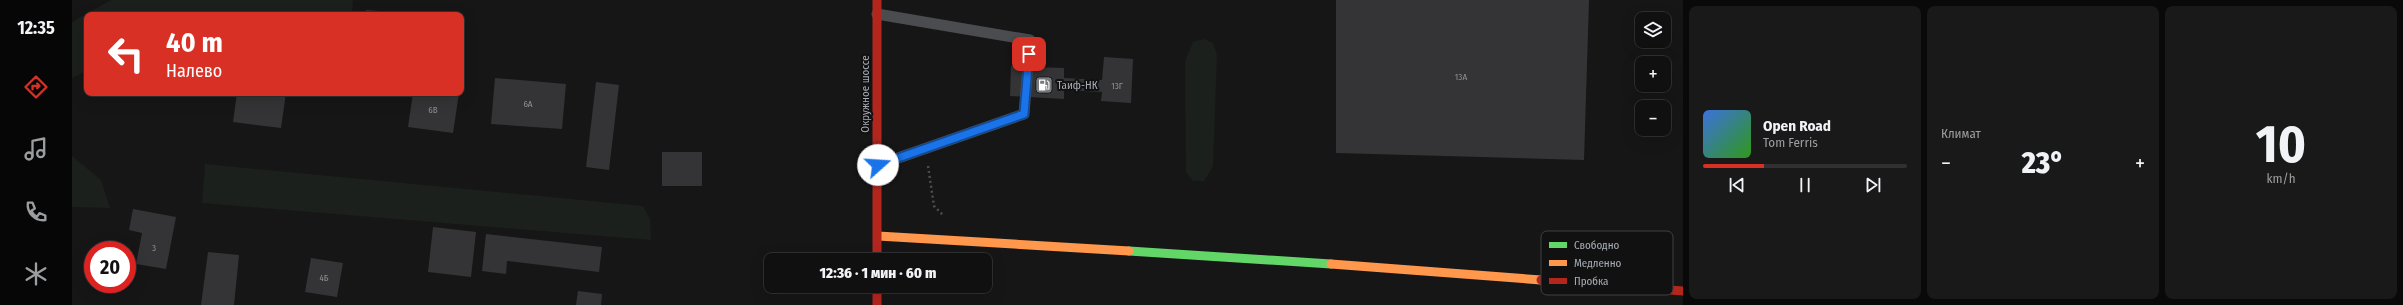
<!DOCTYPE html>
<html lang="ru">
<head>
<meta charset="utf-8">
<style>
	:root { --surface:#101011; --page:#19191a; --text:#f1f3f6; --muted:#9c9d9f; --line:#303031; --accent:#d93025 }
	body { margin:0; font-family:"Fira Sans Condensed",sans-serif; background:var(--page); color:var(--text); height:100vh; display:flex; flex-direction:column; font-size:15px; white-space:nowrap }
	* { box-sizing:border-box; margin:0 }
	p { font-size:13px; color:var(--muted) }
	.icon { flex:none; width:22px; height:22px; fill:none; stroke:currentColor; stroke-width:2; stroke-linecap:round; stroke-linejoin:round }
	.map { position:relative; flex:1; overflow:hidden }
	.panel { display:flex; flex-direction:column; gap:6px; padding:6px; background:#090909; width:720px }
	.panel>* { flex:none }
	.guide { position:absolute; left:12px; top:12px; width:380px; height:84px; border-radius:8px; box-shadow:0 4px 16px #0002,0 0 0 1px var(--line); background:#d93025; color:#fff; overflow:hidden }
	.tools { position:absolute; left:1563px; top:12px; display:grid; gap:8px }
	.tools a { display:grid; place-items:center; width:36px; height:36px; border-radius:8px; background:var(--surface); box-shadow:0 4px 16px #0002,0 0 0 1px var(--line); font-size:20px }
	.speed { position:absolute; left:12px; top:241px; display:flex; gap:8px; font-size:20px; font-weight:700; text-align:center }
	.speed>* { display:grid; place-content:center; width:52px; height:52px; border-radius:50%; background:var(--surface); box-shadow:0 4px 16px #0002,0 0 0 1px var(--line); line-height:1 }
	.speed .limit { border:6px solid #d22; background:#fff; color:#111 }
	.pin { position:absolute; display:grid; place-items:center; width:34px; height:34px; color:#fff; margin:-17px; border-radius:8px; box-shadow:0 2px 6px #0006 }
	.me { position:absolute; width:44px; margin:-22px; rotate:71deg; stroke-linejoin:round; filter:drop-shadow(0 0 3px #0008) }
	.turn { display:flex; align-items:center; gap:14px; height:84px; padding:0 16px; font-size:18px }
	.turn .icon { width:52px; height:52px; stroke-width:2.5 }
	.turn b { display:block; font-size:28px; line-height:34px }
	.big { font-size:30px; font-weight:800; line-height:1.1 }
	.panel .tile { flex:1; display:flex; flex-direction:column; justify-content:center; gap:6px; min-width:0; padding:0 14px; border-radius:8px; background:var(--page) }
	.panel .dial { align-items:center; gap:0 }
	.dial b { font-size:52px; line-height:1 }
	.song { display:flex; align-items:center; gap:12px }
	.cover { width:48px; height:48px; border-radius:6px; background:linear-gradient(135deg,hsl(220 70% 55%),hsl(110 70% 35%)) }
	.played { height:4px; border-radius:2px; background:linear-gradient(90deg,var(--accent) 30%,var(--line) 30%) }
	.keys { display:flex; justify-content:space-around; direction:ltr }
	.heat { display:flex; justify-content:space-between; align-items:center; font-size:22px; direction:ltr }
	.panel .tiles { flex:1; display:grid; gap:6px; grid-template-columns:repeat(3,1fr) }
	.trip { position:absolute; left:692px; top:253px; width:228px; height:40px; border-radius:8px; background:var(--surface); box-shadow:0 4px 16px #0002,0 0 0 1px var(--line); font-weight:800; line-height:40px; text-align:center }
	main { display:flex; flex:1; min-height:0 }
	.tab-bar { display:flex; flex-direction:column; width:72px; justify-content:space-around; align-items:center; background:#060607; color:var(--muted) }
	.tab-bar .icon { width:28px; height:28px }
	.tab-bar .current { color:var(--accent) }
	.tab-bar b { font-size:18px; color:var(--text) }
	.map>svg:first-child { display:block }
</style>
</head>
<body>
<main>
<nav class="tab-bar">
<b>12:35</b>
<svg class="icon current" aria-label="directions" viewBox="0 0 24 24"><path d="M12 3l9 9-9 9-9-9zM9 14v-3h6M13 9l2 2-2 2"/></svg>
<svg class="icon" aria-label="music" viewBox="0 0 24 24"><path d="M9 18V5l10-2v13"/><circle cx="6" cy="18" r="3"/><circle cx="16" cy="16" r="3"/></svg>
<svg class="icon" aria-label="phone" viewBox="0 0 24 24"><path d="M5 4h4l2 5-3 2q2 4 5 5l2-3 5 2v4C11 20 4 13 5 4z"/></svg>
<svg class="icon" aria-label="climate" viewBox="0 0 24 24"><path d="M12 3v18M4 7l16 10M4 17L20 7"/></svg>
</nav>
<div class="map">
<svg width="1611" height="305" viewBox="0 0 1611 305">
	<rect width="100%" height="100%" fill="#161617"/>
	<path fill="#1b201c" d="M39 0H281L280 15H15V70L0 78V22Z
		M1132 39 1141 43 1145 55 1141 166 1132 181H1121L1114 172 1113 61 1121 42Z
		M0 156 29 180 38 208 0 207Z
		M133 164 571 206 578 219 579 240 130 203Z"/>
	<path fill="#343436" d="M1264 0H1517L1512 160 1264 153Z
		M294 10 335 13V15H294Z
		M1032 57 1061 59 1059 103 1029 101 1030 92 992 90V99L938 96 939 66 992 68V78L1030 80Z
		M423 78 494 84 490 129 419 124Z
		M524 82 547 85 537 170 514 167Z
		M165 93H214L209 128 161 122Z
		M341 93H387L381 133 336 127Z
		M590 152H630V186H590Z
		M61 209 104 217 94 269 64 264 70 233 57 230Z
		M361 227 404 232 399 277 356 272Z
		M414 234 530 247 527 272 435 261 434 274 410 271Z
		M136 252 167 255 162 305H129Z
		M239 258 271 263 265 297 233 292Z
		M506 291 530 294 529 305H504Z"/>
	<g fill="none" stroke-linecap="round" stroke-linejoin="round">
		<path stroke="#4c4d4f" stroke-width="2.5" stroke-dasharray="2 3" stroke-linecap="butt" d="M856 166 862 206 872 216"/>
		<path stroke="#4b4c4f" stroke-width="11" d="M805 14 958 40 952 114 806 165"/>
		<path stroke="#63d668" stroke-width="9" d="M1057 251 1259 264"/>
		<path stroke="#ff974d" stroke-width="9" d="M806 236 1057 251
			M1259 264 1469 280"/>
		<path stroke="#b3261e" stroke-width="9" d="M805 0V260
			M1469 280 1611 291
			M805 286V305"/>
	</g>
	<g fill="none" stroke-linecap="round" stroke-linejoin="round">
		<defs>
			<path id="route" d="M806 165 952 114 957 54"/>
		</defs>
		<use href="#route" stroke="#114b97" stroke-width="10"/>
		<use href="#route" stroke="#1a73e8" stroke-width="7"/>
	</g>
	<defs>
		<symbol id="fuel-square" viewBox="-11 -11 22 22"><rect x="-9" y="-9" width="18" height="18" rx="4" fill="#76797e" stroke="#111112"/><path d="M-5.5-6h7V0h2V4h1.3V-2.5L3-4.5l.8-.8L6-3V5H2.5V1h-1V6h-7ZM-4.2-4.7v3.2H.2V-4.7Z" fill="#fff"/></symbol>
	</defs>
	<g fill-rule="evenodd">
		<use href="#fuel-square" x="962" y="75" width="20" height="20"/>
	</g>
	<g text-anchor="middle" stroke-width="4" stroke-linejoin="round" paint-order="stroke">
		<g font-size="9" fill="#8c9095">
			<text x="1389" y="80">13А</text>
			<text x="1045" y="89">13Г</text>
			<text x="456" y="107">6А</text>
			<text x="361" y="113">6В</text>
			<text x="82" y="251">3</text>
			<text x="252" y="281">4Б</text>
		</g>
		<g font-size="11" fill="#a9aeb5" stroke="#111112" text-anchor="start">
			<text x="985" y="89">Таиф-НК</text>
		</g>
		<g font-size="11" fill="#a9aeb5" stroke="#111112">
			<text transform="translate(793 94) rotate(-90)" y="4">Окружное шоссе</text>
		</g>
	</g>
	<rect x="1469" y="231" width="132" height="64" rx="6" fill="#111112" stroke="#3f4043" stroke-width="1"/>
	<rect x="1477" y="242" width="18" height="6" fill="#63d668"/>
	<rect x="1477" y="260" width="18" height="6" fill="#ff974d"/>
	<rect x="1477" y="278" width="18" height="6" fill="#b3261e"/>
	<g font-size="11" fill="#a9aeb5">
		<text x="1502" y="249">Свободно</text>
		<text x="1502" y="267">Медленно</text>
		<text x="1502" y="285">Пробка</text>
	</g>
</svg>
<div class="tools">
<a><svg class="icon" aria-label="layers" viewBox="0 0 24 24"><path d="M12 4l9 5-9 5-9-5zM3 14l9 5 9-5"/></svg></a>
<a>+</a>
<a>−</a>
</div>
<div class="speed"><div class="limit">20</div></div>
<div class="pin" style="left:957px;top:54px;background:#d93025"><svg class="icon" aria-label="arrive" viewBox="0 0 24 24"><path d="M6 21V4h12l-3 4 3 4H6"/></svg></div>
<svg class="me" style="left:806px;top:165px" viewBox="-20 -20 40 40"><circle r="19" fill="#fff"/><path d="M0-13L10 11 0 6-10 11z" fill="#1a73e8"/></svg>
<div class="trip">12:36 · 1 мин · 60 m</div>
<div class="guide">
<div class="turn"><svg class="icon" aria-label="left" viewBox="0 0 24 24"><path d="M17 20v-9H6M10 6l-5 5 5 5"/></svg><div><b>40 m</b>Налево</div></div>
</div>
</div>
<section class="panel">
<div class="tiles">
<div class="tile">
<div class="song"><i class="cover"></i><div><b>Open Road</b><p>Tom Ferris</p></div></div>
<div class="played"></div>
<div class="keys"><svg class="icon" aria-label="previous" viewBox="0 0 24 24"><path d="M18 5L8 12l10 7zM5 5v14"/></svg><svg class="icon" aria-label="pause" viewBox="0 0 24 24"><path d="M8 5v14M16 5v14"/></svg><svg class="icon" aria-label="next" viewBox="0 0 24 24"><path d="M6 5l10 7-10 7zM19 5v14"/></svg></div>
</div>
<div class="tile"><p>Климат</p>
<div class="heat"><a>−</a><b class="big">23°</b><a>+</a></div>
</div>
<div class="tile dial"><b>10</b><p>km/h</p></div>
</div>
</section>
</main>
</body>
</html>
